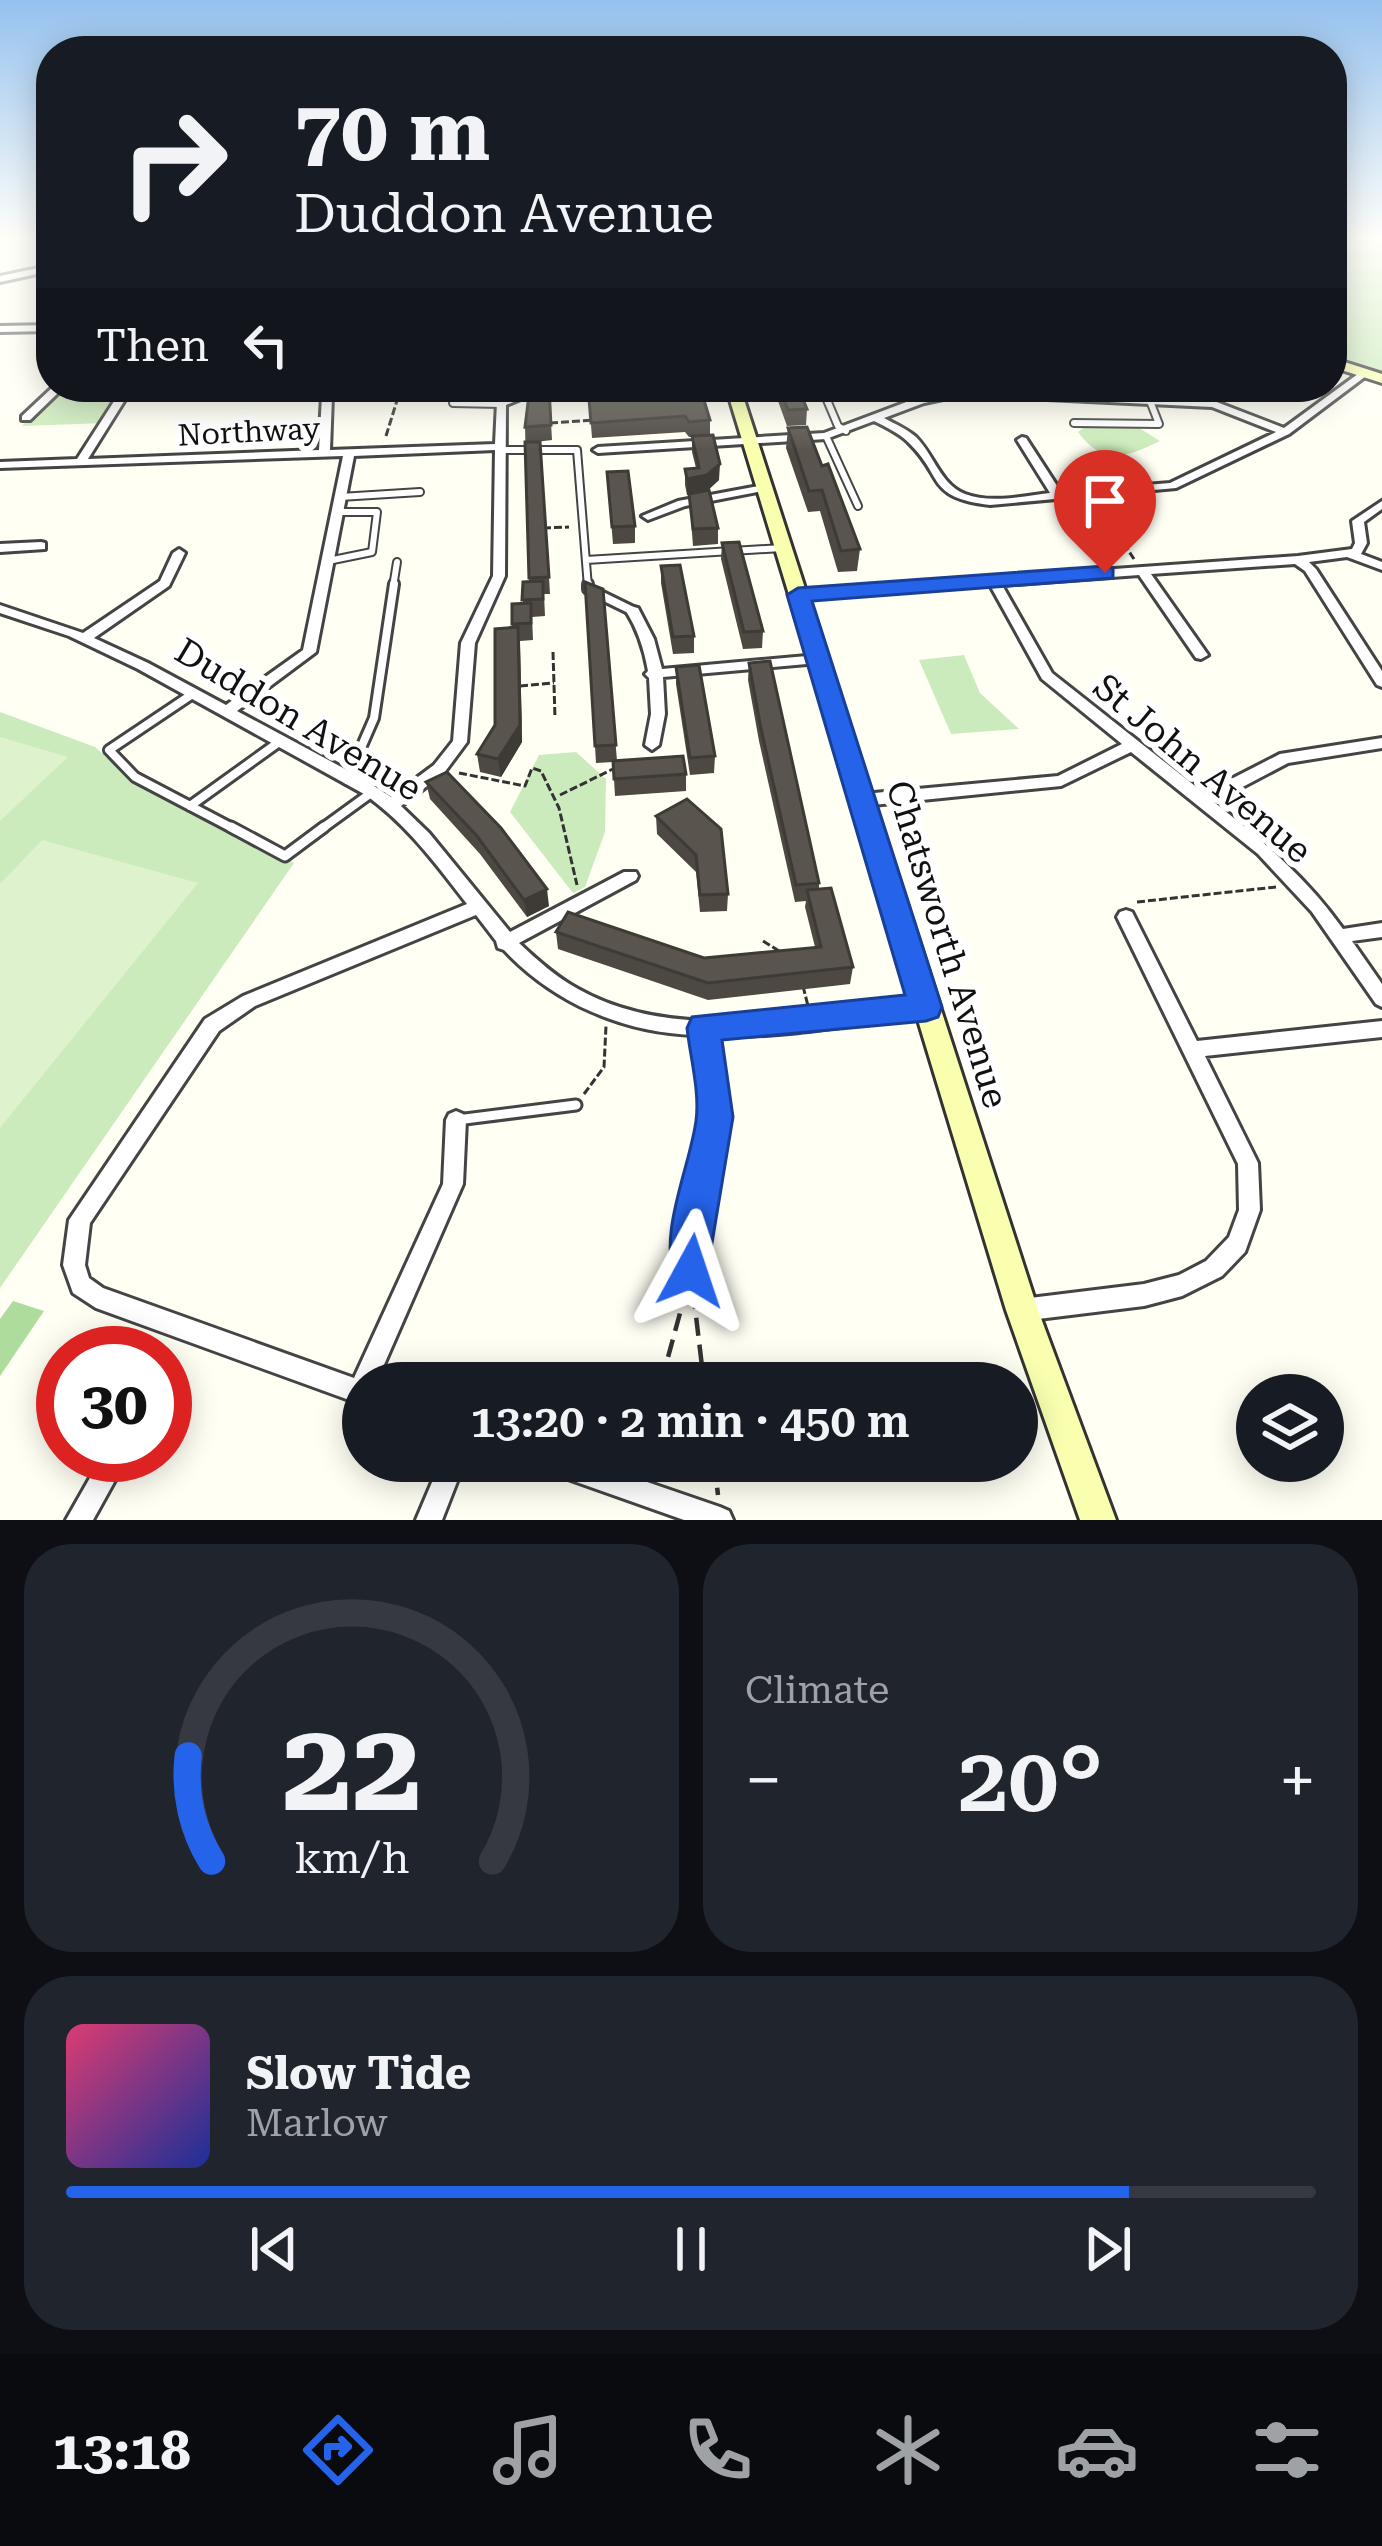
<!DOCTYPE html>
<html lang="en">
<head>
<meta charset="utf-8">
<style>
	:root { --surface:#171b24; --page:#20242c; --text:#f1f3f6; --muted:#9ea1a6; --line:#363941; --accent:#2563eb }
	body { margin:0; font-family:"Roboto Serif",serif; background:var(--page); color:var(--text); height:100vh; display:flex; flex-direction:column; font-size:45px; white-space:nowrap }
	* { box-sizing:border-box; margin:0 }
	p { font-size:39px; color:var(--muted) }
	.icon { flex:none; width:66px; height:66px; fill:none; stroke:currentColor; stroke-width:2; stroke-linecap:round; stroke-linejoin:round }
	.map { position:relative; height:1520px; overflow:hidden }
	.sheet { display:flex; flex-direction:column; gap:24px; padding:24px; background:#0d0f14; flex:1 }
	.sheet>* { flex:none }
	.guide { position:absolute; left:36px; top:36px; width:1311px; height:366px; border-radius:48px; box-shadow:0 6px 30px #0003; background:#171b24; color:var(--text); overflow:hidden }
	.fabs { position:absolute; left:1236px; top:1374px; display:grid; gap:24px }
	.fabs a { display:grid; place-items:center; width:108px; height:108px; border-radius:50%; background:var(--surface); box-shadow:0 6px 30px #0003; font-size:60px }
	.speed { position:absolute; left:36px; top:1326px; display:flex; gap:24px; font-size:60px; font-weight:700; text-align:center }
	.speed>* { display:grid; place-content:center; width:156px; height:156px; border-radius:50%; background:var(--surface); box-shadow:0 6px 30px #0003; line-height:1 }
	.speed .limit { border:18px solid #d22; background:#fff; color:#111 }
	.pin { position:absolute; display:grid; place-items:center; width:102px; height:102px; color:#fff; margin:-123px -51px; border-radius:50% 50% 50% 0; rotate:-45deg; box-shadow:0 0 12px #0007 }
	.pin .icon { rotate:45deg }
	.me { position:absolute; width:132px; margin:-66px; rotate:5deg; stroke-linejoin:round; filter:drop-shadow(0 0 9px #0008) }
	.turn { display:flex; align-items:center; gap:42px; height:252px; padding:0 60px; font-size:54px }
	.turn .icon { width:156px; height:156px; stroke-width:2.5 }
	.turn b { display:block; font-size:84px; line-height:102px }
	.then { display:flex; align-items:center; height:114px; padding:0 60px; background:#0003; gap:24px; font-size:45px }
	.big { font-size:90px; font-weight:600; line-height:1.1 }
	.sheet .tile { flex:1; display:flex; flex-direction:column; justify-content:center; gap:18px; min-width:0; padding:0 42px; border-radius:48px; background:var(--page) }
	.sheet .dial { align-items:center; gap:0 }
	.dial svg { height:312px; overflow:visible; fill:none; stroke:var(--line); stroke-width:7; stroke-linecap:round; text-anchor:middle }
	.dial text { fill:var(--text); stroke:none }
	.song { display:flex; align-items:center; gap:36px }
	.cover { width:144px; height:144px; border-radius:18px; background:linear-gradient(135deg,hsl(340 70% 55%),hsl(230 70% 35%)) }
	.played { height:12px; border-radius:6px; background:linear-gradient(90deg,var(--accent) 85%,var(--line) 85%) }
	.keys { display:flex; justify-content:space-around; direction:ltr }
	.heat { display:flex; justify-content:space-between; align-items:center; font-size:66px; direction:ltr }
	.sheet .tiles { flex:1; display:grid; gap:24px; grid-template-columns:1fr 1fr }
	.tile:last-child { grid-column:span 2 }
	.trip { position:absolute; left:342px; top:1362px; width:696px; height:120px; border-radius:60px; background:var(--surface); box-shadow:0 6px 30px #0003; font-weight:600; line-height:120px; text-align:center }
	.tab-bar { display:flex; height:192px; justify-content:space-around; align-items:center; background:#090b0e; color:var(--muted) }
	.tab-bar .icon { width:84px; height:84px }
	.tab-bar .active { color:var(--accent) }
	.tab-bar b { font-size:54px; color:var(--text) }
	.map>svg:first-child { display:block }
</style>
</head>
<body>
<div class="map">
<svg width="1382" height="1520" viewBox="0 0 1382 1520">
	<rect width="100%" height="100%" fill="#fffff4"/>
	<path fill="#ccebbc" d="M1332 237H1382V372L1332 355Z
		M57 389H127L105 423 22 426Z
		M1087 425 1139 428 1160 441C1125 458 1103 466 1078 432Z
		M964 655 980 693 1019 729 951 734 919 660Z
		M0 712 95 747 132 779 294 863 0 1288Z
		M576 752 606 779 605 832 585 887 573 893 510 812 539 755Z"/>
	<path fill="#addc9c" d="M13 1301 44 1311 0 1376V1319Z"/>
	<path fill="#dff2ce" d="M0 737 68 757 0 821Z
		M42 840 198 883 0 1128V884Z"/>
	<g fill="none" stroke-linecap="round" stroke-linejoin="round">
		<defs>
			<path id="lane-far3" d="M455 393 456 387"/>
			<path id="lane-far2" d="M455 390 453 403 501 404
				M824 393 838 426 846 431
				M327 396 372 393
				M1074 423 1159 424 1150 401
				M826 436 858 506
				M500 450H577L588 587
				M340 497 420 492
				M586 560 782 548
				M328 561 372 552 377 512H337
				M393 587 397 562"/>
			<path id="lane-far1" d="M588 584V589L633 611
				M194 693 109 750 135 777 236 830
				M347 780 374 718 394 584
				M190 806 279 742
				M320 830 371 793"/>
			<path id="lane" d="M231 827 285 856 324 827
				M457 1120 576 1105"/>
			<path id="street" d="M43 267 46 268V272L0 282V276Z
				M51 325V331L0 332V326Z
				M1362 371 1370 373 1289 434 1176 488 990 505C925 497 945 477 908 442 899 433 886 427 874 421L826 439 598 453 593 450 598 447 824 433 917 398 962 389 1214 401 1284 428ZM962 395 1212 407 1276 432 1170 483 1061 492 1026 438 1022 437 1017 440 1050 493C1023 496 991 504 965 494 940 484 934 455 916 437 907 429 895 424 884 418L924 403Z
				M53 387H133L88 459 319 450 322 396 327 393 332 396 330 450 495 444 497 402 521 392 610 387V391L606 392 523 398 506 405 505 576 475 643 467 742 444 773 401 806 429 833 510 932 624 872H636L638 876 636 880 519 943C537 960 556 977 578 989 678 1046 818 1013 926 999L932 1002 935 1007 932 1012 926 1015C856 1024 785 1038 714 1036L725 1117 707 1191 702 1271 699 1279 691 1282 683 1279 680 1271 687 1191 705 1117 696 1035C623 1033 554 1003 504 950L498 948 496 941 476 915 255 1006 219 1031 90 1223 85 1265 89 1278 103 1288 354 1378 443 1184 446 1120 449 1114 456 1111 463 1114 466 1120 463 1184 376 1383H363V1405L96 1308 73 1293 63 1265 69 1220 205 1019 243 996 467 904C436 864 406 823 364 794L138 669 69 636 0 613V605L83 633 160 581 173 553 179 549 185 553 169 586 94 638 148 663 226 705 303 650 343 456 0 468V462L77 459 120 392H59L30 420H22V416ZM495 450 493 576 461 643 453 741 434 765 391 797 360 777 237 711 316 652 354 456Z
				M250 387H260L256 395 252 396 247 393Z
				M764 485 768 486V490L685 506 648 520 642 516 678 501Z
				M1382 501V509L1364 522 1367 543 1361 554 1382 562V570L1347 557 1309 562 1316 569 1382 671V687L1377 685 1305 571 1295 564 1151 574 1208 655 1201 659 1196 658 1139 575 1002 585 1052 673 1204 793 1280 754 1382 738V748L1288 763 1214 802C1262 840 1307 878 1343 929L1382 923V937L1352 941 1382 984V1007L1376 1004 1312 912 1258 854 1131 752 1061 786 863 806 858 804 855 800 858 796 863 794 1058 776 1122 744 1042 679 990 585 798 599 793 598V592L1298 556 1352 549 1355 543 1352 521Z
				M41 542 45 543V549L0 552V544Z
				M633 607 638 608 654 639 662 669 818 655 825 659 818 663 663 677 665 714 659 745 652 750 645 745 651 714 649 678 645 674 648 671C644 649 638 630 626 611Z
				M1126 910 1132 912 1197 1041 1382 1021V1037L1205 1056 1258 1163 1260 1210 1245 1252 1222 1276 1182 1296 1144 1306 1022 1321 1014 1318 1011 1310 1014 1302 1022 1299 1144 1284 1179 1275 1206 1261 1229 1237 1239 1210 1238 1164 1117 917 1120 912Z
				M103 1455H129L93 1520H66Z
				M441 1461H465L442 1520H416Z
				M539 1461H586L720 1507 729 1511 733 1520H684L551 1473 542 1470Z"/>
			<path id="secondary" d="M1332 358 1382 374V383L1332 367Z
				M726 387H740L1038 1310 1116 1520H1080L1006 1310Z"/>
		</defs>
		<use href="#lane-far3" stroke="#444" stroke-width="8"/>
		<use href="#lane-far2" stroke="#444" stroke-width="10"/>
		<use href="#lane-far1" stroke="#444" stroke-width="14"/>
		<use href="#lane" stroke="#444" stroke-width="15"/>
		<use href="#street" stroke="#444" stroke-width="6"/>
		<use href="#secondary" stroke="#333" stroke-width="6"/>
		<path stroke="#333" stroke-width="3" stroke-dasharray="8 3" stroke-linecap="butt" d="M385 393 441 392
			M550 423 594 420
			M386 436 399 394
			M1099 507 1134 559
			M543 528 569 527
			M553 652 555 718
			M520 686 554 683
			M459 773 525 786 532 768 541 771 559 808 577 885
			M560 795 615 768
			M1137 902 1276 887
			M763 941 779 951
			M803 986 808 1006
			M584 1094 604 1067 606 1026"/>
		<path stroke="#333" stroke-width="4.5" stroke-dasharray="18 9" stroke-linecap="butt" d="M693 1291 704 1383
			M661 1383 686 1291
			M714 1461 718 1495"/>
		<use href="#lane-far3" stroke="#fff" stroke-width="4.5"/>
		<use href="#lane-far2" stroke="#fff" stroke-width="6"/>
		<use href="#lane-far1" stroke="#fff" stroke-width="8"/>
		<use href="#lane" stroke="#fff" stroke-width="9"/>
		<use href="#street" fill="#fff" fill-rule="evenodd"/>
		<use href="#secondary" fill="#f9ffaf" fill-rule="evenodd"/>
	</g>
	<path fill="#4d4842" d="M549 387 552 440 536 442 542 458 550 594H544L545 616 532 617 533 640 520 641 522 742 501 777 480 772 477 754 495 725 512 624 523 603V582H529L525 427Z
		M588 387 710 420V435L719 480 708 490 718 528V544L693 546 689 494 687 495 685 485V469L696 468 692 452V437H689L685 432 592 438Z
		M773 387H798L807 409 806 425 787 426Z
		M788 428 822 466 860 549 857 571 838 572 820 511 808 512 786 448Z
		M607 472 635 526V543L613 544Z
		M722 543 763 631 762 648 743 649 721 559Z
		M661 566 694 636V653L673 654 661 583Z
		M585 582 603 589 617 761 686 774V791L615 796 613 762 596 763Z
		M749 663 819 883V889L853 967 850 984 708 1000 558 949 556 932 704 958 815 947 805 907 806 901 795 902 759 741 748 680Z
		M676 667 715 756 714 773 690 775 676 684Z
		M426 782 549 906 527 917 480 854 430 799Z
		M687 799 728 894 727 911 700 912 696 872 657 834 656 816Z"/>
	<path fill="#3e3b36" d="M720 464 719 480 707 491 687 495V479Z
		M518 627 520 644 522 742 501 777 498 759Z
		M547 889 549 906 527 917 524 900Z"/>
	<path fill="#59544d" stroke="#3e3b36" stroke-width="3" d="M530 387H549L551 425 525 427Z
		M588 387H700L710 420 689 422 685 416 591 423Z
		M779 387H798L807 409 788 410Z
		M807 427 822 466 828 464 860 549 841 551 822 490 809 491 788 428Z
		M713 435 720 464 707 475 687 479 685 469 699 468 692 436Z
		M525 442H540L549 577 529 578Z
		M628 471 635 526 612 527 607 472Z
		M709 490 718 528 693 529 689 494Z
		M739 542 763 631 744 632 722 543Z
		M680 565 694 636 673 637 661 566Z
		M543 581V599L522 600 523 582Z
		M585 582 603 589 616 745 595 746Z
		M531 603V623L512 624V604Z
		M518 627 520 725 498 759 477 754 495 725V629Z
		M770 661 819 883 796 885 760 724 749 663Z
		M699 665 715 756 690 758 676 667Z
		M683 756 686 774 614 779 613 761Z
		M447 772 501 828 547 889 524 900 477 836 426 782Z
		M687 799 721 829 728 894 700 895 696 855 656 816Z
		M831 888 853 967 708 983 556 932 568 912 704 958 821 947 807 890Z"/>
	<linearGradient id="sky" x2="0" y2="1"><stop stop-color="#95c1ee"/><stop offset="0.53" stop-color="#fffffa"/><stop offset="1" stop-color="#fffffa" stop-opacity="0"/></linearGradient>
	<rect width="1382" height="450" fill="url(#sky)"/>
	<path fill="#2563eb" stroke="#184099" stroke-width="3" d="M1105 566 1113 568V578L812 601 942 1007 938 1017 926 1021 722 1040 733 1117 705 1285 691 1291 677 1285C656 1236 689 1171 696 1121 700 1092 690 1056 687 1028L692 1017 905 995 787 595 798 588Z"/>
	<g text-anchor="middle" stroke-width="12" stroke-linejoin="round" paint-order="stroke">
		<g font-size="30" fill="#111" stroke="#fff">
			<text transform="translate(249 432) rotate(-3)" y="10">Northway</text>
		</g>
		<g font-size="36" fill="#111" stroke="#fff">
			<text transform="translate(299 719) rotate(31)" y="13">Duddon Avenue</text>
			<text transform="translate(1203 768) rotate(40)" y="13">St John Avenue</text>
			<text transform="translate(948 944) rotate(73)" y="13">Chatsworth Avenue</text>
		</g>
	</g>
</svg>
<div class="fabs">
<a><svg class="icon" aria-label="layers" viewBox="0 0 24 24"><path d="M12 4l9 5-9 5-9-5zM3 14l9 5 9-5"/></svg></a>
</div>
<div class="speed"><div class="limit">30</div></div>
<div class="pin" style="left:1105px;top:573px;background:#d93025"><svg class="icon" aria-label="arrive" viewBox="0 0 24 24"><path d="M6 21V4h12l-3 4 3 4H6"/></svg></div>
<svg class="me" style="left:691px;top:1271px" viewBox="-20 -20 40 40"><path d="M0-17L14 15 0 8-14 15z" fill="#2563eb" stroke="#fff" stroke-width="4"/></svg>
<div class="trip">13:20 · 2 min · 450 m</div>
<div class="guide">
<div class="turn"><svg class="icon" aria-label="right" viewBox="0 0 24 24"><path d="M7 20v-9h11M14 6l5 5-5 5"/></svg><div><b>70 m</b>Duddon Avenue</div></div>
<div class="then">Then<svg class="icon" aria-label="left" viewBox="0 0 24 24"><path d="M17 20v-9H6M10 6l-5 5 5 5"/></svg></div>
</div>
</div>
<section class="sheet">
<div class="tiles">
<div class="tile dial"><svg viewBox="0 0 100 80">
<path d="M14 69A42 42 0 1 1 86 69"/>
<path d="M14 69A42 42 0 0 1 8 42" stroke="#2563eb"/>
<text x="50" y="56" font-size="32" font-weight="700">22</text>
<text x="50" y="72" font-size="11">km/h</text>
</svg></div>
<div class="tile"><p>Climate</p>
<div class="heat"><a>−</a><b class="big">20°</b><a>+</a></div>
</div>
<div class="tile">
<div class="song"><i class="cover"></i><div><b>Slow Tide</b><p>Marlow</p></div></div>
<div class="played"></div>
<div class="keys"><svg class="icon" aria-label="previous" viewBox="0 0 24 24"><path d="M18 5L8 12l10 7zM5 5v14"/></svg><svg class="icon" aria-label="pause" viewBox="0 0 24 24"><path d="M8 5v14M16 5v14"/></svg><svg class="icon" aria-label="next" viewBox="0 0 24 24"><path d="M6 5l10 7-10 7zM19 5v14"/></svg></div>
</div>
</div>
</section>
<nav class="tab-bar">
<b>13:18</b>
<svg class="icon active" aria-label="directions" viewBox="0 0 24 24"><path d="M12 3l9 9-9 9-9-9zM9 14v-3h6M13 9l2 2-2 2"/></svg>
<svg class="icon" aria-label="music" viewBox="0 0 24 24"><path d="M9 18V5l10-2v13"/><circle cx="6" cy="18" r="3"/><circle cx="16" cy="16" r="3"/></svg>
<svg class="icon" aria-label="phone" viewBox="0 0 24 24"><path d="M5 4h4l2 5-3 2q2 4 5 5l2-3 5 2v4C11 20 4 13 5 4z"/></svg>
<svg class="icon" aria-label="climate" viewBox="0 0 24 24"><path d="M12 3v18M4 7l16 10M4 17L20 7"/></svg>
<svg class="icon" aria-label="car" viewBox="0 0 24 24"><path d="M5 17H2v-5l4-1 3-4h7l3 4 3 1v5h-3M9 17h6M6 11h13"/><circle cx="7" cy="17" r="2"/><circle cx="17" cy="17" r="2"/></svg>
<svg class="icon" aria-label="filters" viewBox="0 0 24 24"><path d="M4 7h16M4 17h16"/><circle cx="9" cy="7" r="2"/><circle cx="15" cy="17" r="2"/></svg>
</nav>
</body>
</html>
